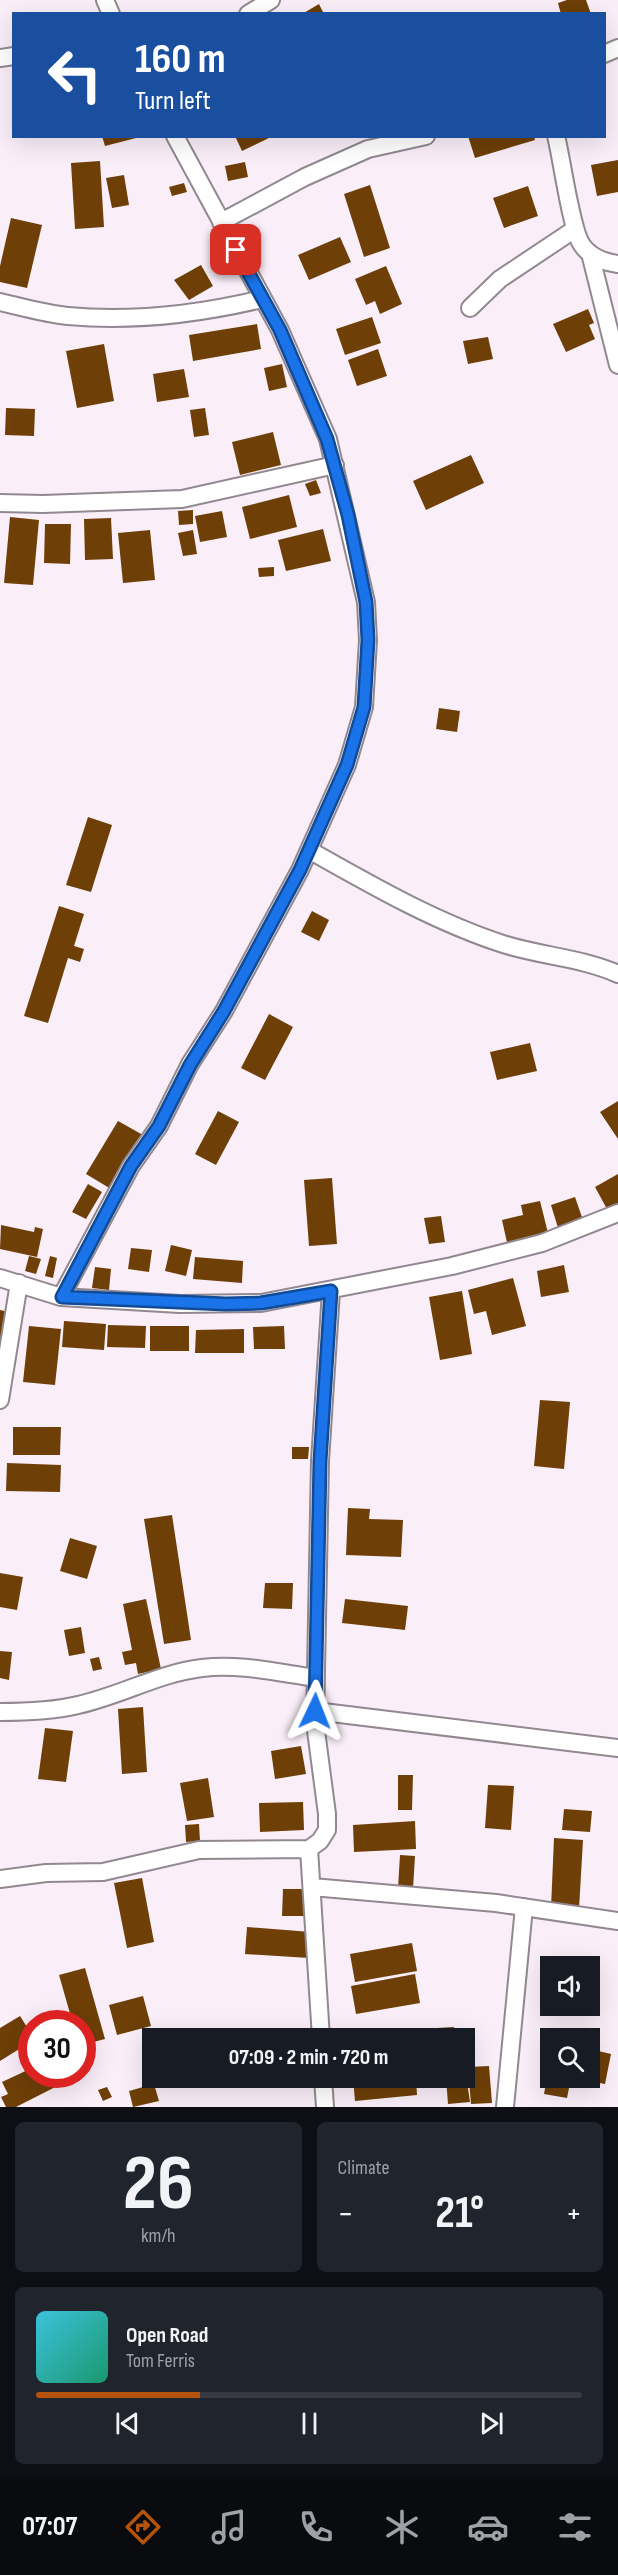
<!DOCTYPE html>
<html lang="en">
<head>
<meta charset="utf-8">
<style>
	:root { --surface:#171b24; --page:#20242c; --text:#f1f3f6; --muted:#9ea1a6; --line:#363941; --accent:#b45309 }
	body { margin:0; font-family:"Sofia Sans Condensed",sans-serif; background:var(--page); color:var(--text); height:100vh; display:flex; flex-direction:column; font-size:22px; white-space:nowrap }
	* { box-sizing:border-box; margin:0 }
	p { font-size:20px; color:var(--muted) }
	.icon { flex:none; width:33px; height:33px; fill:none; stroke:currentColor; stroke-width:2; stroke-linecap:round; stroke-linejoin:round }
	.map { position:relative; height:2107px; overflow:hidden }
	.panel { display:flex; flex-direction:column; gap:15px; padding:15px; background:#0d0f14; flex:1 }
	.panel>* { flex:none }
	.hud { position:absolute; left:12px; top:12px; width:594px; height:126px; border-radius:0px; box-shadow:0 6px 24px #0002; background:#1a4fa0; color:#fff; overflow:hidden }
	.controls { position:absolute; left:540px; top:1956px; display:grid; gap:12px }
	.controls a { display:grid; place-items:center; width:60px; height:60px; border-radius:0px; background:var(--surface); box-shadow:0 6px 24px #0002; font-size:30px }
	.speed { position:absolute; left:18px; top:2010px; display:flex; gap:12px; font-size:30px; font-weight:700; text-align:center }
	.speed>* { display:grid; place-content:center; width:78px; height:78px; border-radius:50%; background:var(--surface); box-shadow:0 6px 24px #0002; line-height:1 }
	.speed .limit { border:9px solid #d22; background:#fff; color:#111 }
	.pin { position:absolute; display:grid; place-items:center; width:51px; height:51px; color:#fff; margin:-26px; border-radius:12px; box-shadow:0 3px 9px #0006 }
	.me { position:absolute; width:66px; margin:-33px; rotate:2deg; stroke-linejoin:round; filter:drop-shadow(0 0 4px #0008) }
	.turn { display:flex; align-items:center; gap:21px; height:126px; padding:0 24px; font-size:27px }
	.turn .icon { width:78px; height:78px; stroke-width:2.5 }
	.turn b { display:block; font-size:42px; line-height:51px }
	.big { font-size:45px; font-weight:700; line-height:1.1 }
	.panel .card { flex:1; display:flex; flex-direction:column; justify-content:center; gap:9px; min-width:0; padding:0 21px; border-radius:9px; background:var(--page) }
	.panel .dial { align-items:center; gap:0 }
	.dial b { font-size:78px; line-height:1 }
	.song { display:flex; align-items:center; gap:18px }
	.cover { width:72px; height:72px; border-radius:9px; background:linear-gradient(135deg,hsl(190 70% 55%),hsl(160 70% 35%)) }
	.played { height:6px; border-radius:3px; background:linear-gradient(90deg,var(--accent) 30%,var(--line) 30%) }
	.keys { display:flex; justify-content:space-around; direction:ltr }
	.heat { display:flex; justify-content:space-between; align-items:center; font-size:33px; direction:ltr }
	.panel .tiles { flex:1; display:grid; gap:15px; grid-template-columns:1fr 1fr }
	.card:last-child { grid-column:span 2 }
	.trip { position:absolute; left:142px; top:2028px; width:333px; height:60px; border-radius:0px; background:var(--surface); box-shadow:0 6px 24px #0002; font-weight:700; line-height:60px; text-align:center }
	.menu { display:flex; height:96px; justify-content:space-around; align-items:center; background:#090b0e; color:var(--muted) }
	.menu .icon { width:42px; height:42px }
	.menu .selected { color:var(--accent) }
	.menu b { font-size:27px; color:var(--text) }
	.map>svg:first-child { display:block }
</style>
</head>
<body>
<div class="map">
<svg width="618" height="2107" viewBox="0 0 618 2107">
	<rect width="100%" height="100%" fill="#faeef8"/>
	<path fill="#6e3f07" d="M567 0H586L591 14H561L558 3Z
		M319 4 324 14H302Z
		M102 136H140V137L105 146Z
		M235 136H273L242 151Z
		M468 136H534L535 140 475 158Z
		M618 160V192L597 196 591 165Z
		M100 161 104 227 75 229 71 163Z
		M245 162 248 177 228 181 225 166Z
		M124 175 129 205 112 208 106 178Z
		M184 183 187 192 172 196 169 187Z
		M370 185 390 248 364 257 344 194Z
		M528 186 538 216 504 228 493 198Z
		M11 218 42 225 27 288 0 282V266Z
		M340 237 351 262 309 280 298 255Z
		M201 265 213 286 189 300 174 280Z
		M386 266 402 304 380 314 375 301 366 305 355 279Z
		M588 309 594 323 589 325 595 339 566 352 553 324Z
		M372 317 381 343 345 355 336 329Z
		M257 324 261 349 193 361 189 335Z
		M488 337 493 359 468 364 463 341Z
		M104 344 114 401 77 408 66 351Z
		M378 349 387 376 357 386 348 360Z
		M282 364 287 387 269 391 264 368Z
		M184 369 189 397 157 402 153 374Z
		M6 408 35 409 34 436 5 435Z
		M205 408 209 435 194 437 190 410Z
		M273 432 281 465 240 475 232 442Z
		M471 455 484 483 426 510 413 481Z
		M316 480 321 493 310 496 305 484Z
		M289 495 297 527 250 539 242 507Z
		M193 510V524L179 525 178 511Z
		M222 511 227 537 200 542 195 516Z
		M10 517 39 520 33 585 4 583Z
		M111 518 113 559 85 560 84 519Z
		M45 524H71L70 564 44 563Z
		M323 529 331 561 286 571 278 540Z
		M150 530 155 580 123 583 118 533Z
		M193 530 197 554 183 556 178 533Z
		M274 567V576L259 577 258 568Z
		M439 708 460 711 457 732 436 729Z
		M88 817 112 825 91 892 66 885Z
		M59 906 84 914 74 946 84 949 80 962 68 958 48 1023 24 1016Z
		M312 911 329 920 319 941 301 932Z
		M269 1014 293 1027 265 1080 241 1068Z
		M530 1043 537 1071 497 1080 490 1052Z
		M618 1101V1139L600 1112Z
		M218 1111 239 1122 216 1165 195 1154Z
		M118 1121 143 1135 111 1189 86 1174Z
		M618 1174V1203L607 1209 595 1187Z
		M332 1178 337 1244 309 1246 304 1180Z
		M88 1184 102 1192 86 1219 72 1212Z
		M575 1197 584 1223 559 1231 551 1205Z
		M540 1201 549 1237 508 1247 502 1220 523 1215 521 1205Z
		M441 1216 445 1242 429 1244 424 1218Z
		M1 1225 34 1232 35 1227 43 1229 37 1257 0 1249Z
		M171 1245 192 1250 186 1276 165 1271Z
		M131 1248 152 1250 149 1272 128 1269Z
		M29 1256 41 1259 36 1274 25 1271Z
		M50 1256 57 1258 53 1278 45 1276Z
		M195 1257 243 1261 242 1283 193 1279Z
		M564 1265 569 1292 541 1297 537 1271Z
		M95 1267 111 1269 109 1290 92 1288Z
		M513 1278 526 1326 492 1335 486 1311 474 1314 468 1290Z
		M462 1291 472 1354 440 1360 429 1297Z
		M0 1310 9 1312 2 1338H0Z
		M64 1321 106 1324 104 1350 62 1347Z
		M108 1325 146 1326 145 1348 107 1347Z
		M29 1326 61 1329 55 1385 23 1382Z
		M150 1326H189V1351H150Z
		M284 1326 285 1349H254L253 1327Z
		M244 1329V1353H195L196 1330Z
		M540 1400 570 1402 564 1469 534 1466Z
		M13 1427H61L60 1455H13Z
		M292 1447H309L308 1459H292Z
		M7 1463 61 1465 60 1492 6 1491Z
		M348 1508 370 1509 369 1519 403 1520 401 1557 346 1555Z
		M172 1515 191 1640 164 1644 144 1519Z
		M70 1538 97 1546 87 1579 60 1571Z
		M0 1573 23 1577 17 1610 0 1607Z
		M265 1583H293L292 1609 263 1608Z
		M146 1599 161 1669 138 1674 136 1663 125 1665 122 1652 132 1650 123 1604Z
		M345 1599 408 1606 405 1630 342 1623Z
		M81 1627 85 1653 69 1656 64 1630Z
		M0 1651 12 1652 9 1680 0 1678Z
		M99 1657 102 1669 93 1671 90 1659Z
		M143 1707 147 1772 122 1774 118 1709Z
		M45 1728 73 1731 66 1782 38 1779Z
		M301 1746 306 1774 275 1779 271 1751Z
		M398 1775H413L412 1810H398Z
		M208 1778 214 1817 187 1821 180 1783Z
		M488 1785 514 1786 511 1830 485 1828Z
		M303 1802 304 1830 260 1832 259 1803Z
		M564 1809 592 1811 590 1832 562 1830Z
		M415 1821 416 1849 354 1852 353 1825Z
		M199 1824 200 1841 186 1842 185 1825Z
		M554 1838 583 1840 579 1909 551 1908Z
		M400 1855 415 1856 413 1889 398 1888Z
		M142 1878 154 1942 127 1948 114 1883Z
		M283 1889H308V1916H282Z
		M247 1927 311 1932 309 1958 245 1954Z
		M412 1943 417 1971 355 1982 350 1954Z
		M85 1968 105 2039 82 2045V2024H73L59 1975Z
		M415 1974 420 2003 356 2014 351 1986Z
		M143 1996 151 2026 117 2035 109 2005Z
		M20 2016 32 2035V2041L0 2061V2028Z
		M454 2027V2038H438L437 2028Z
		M590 2049 611 2054 605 2084 577 2079 590 2078Z
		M489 2066 492 2103 471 2104 468 2067Z
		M549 2067 550 2078H571L567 2098 544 2094Z
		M32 2068V2074H81L16 2107H6L1 2097 8 2094 2 2082Z
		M465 2068 470 2102 448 2104 446 2078H465Z
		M353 2078H416L417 2095 355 2101Z
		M154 2084 159 2101 133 2107 129 2091Z
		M107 2087 112 2097 103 2101 98 2090Z"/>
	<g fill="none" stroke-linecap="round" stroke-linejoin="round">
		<defs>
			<path id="minor" d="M105 0 111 14
				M248 14 271 0
				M604 54 618 48
				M0 58 14 56
				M556 136C562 159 571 230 582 245 590 257 604 262 618 264
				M221 222 305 177 368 149 426 136
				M590 253 618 365
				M0 302C22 307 46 314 68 316 133 322 199 314 262 299
				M470 308 500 279 575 229
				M0 503 43 504 182 499 335 465
				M309 850C371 885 435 922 503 944 541 956 582 958 618 974
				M0 1278 61 1297 180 1304 261 1303 452 1266 542 1243 618 1213
				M61 1297 131 1166 159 1126 190 1064 224 1011 300 870 347 765 364 707 368 640 366 602 328 439 280 330 175 136
				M0 1400 19 1283
				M315 1711 618 1748
				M0 1712C26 1712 53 1711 78 1705 120 1696 159 1673 202 1668 239 1663 279 1673 316 1678
				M309 1849 321 2038
				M0 1879 46 1873 103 1872 199 1850 309 1849 320 1841 327 1830V1814L315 1723 320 1461 331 1291
				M312 1887 496 1903 618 1921
				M323 2078 325 2107
				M505 2107 524 1907"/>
		</defs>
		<use href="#minor" stroke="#928891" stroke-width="20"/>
		<use href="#minor" stroke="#fff" stroke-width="16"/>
	</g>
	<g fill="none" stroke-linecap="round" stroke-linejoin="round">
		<defs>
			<path id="route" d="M236 250 280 330 327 439 348 515 366 602 368 640 364 707 347 765 300 870 224 1011 190 1065 159 1126 131 1166 62 1297 226 1304 261 1303 331 1291 320 1461 315 1711"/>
		</defs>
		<use href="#route" stroke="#114b97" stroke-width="15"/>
		<use href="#route" stroke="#1a73e8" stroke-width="10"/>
	</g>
</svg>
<div class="controls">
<a><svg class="icon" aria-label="sound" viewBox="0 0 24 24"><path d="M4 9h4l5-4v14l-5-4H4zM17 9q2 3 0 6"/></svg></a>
<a><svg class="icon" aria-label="search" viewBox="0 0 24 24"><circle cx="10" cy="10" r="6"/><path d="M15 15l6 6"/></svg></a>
</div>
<div class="speed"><div class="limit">30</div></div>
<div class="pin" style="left:236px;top:250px;background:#d93025"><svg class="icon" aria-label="arrive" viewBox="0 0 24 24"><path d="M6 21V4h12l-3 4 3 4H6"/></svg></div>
<svg class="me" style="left:315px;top:1711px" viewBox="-20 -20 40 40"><path d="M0-17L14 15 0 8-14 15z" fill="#1a73e8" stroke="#fff" stroke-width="4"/></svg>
<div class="trip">07:09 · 2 min · 720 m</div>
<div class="hud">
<div class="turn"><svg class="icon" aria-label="left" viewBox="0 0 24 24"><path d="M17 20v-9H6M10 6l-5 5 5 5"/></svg><div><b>160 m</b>Turn left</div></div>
</div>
</div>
<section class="panel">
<div class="tiles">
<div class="card dial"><b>26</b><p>km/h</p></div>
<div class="card"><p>Climate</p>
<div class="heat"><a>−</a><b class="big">21°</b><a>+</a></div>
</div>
<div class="card">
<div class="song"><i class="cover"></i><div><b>Open Road</b><p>Tom Ferris</p></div></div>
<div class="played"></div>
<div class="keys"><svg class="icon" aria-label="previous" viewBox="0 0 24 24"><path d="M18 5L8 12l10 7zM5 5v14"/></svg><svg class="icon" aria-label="pause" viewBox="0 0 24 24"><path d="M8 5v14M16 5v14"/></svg><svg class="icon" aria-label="next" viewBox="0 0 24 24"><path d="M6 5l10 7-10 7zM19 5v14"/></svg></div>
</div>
</div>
</section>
<nav class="menu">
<b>07:07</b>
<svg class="icon selected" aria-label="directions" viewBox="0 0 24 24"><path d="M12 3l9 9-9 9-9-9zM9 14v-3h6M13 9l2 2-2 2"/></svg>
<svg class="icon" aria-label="music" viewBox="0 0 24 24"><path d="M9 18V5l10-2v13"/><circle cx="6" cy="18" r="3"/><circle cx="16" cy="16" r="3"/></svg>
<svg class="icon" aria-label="phone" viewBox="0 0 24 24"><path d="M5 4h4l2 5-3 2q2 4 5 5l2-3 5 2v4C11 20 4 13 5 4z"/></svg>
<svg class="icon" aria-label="climate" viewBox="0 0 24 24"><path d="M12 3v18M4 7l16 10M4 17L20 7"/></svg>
<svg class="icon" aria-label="car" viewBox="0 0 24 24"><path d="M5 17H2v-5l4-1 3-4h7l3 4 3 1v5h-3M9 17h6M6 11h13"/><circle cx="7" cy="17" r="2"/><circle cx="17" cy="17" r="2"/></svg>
<svg class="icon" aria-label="filters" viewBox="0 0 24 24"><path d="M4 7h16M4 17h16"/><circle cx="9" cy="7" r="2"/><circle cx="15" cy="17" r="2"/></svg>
</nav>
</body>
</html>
